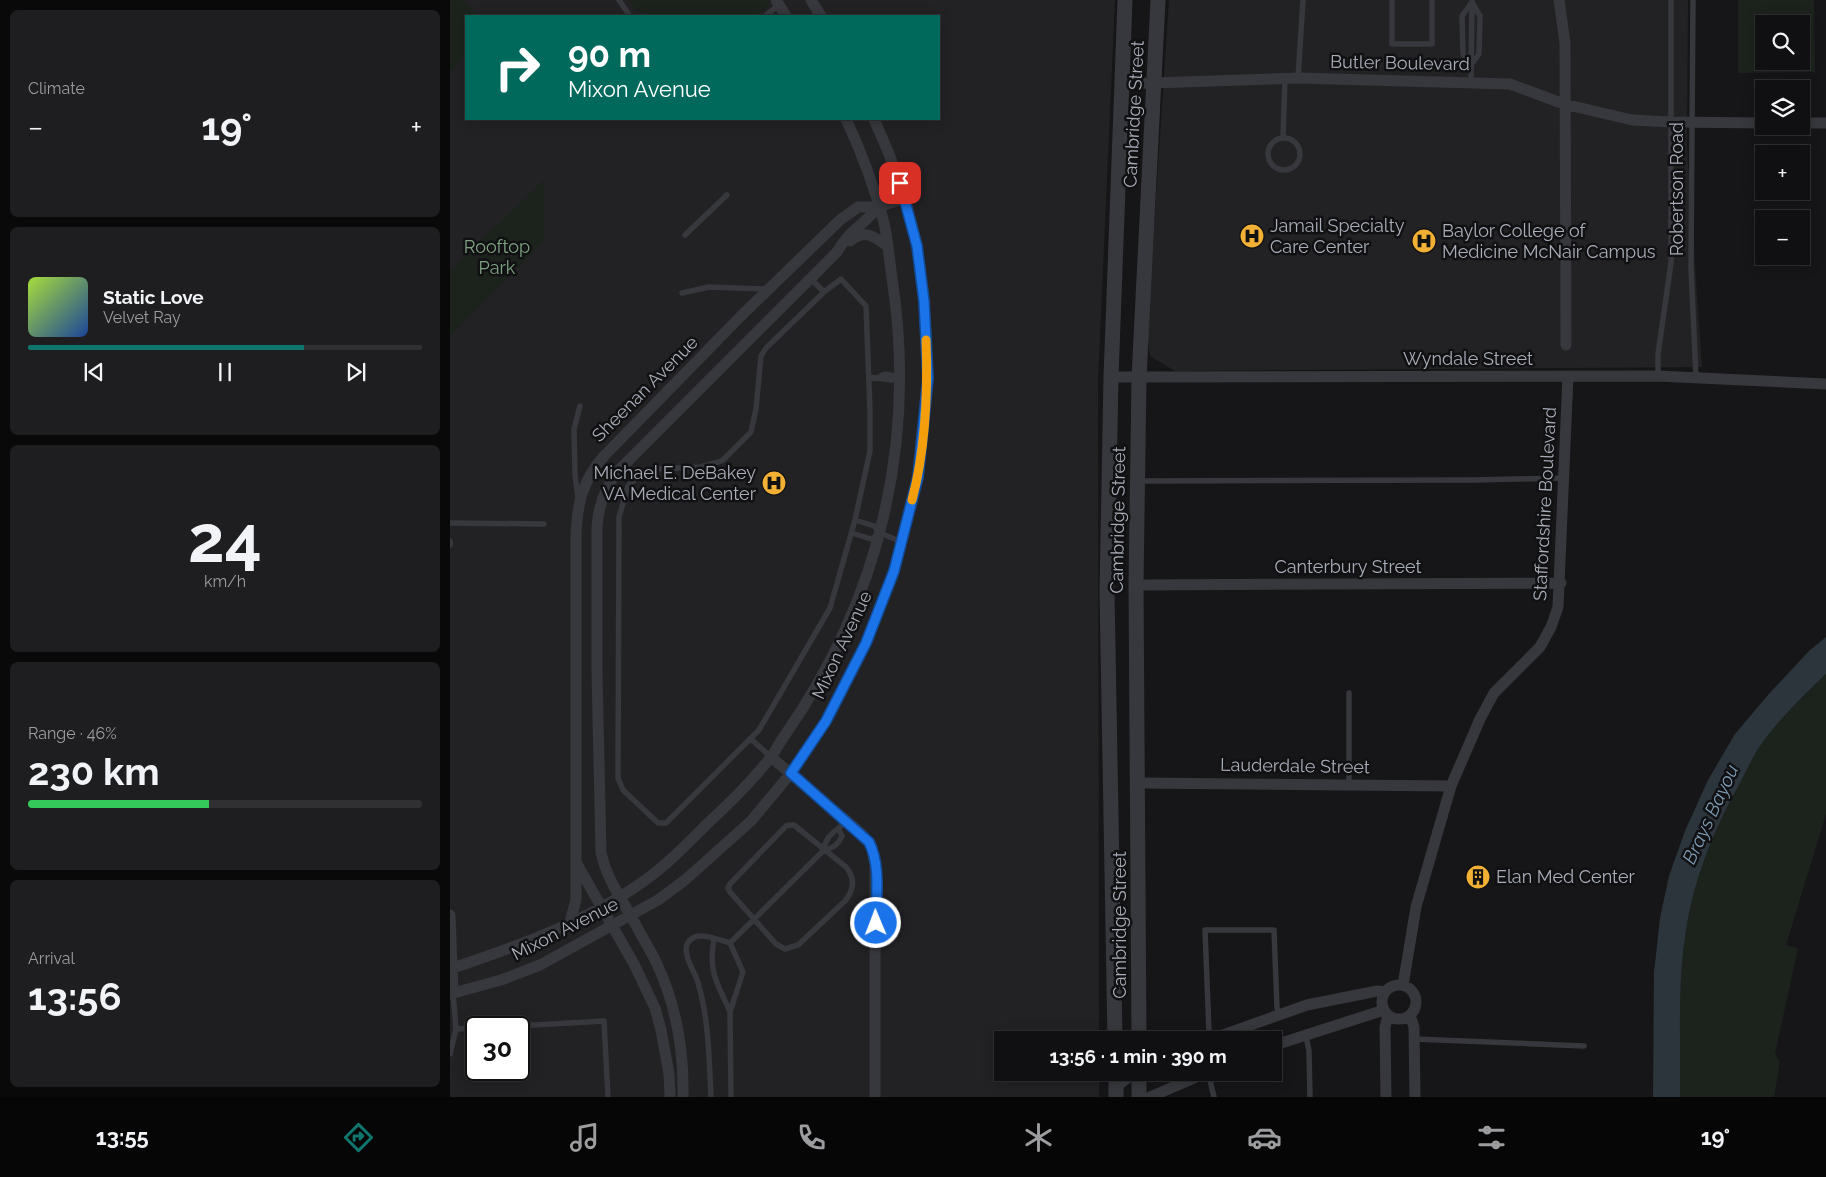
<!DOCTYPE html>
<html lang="en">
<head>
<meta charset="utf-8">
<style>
	:root { --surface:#101012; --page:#1e1e20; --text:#f1f3f6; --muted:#9c9d9f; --line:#303032; --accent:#0f766e }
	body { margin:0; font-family:Raleway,sans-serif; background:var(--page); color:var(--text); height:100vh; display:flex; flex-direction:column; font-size:19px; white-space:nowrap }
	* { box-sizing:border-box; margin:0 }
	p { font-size:16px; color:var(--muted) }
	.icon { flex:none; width:28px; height:28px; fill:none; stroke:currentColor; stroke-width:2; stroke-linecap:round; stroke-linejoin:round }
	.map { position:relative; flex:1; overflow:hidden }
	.details { display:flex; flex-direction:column; gap:10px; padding:10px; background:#09090a; width:450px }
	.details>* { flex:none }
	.hud { position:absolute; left:15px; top:15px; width:475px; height:105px; border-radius:0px; box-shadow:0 2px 12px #0003,0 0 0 1px var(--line); background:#00695c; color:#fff; overflow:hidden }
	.fabs { position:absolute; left:1305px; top:15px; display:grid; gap:10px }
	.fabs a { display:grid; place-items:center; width:55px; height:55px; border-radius:0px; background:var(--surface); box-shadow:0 2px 12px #0003,0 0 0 1px var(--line); font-size:25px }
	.speed { position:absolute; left:15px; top:1016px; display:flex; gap:10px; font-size:25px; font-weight:700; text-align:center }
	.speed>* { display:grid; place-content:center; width:65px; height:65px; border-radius:50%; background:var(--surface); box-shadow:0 2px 12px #0003,0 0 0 1px var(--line); line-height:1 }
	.speed .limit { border:2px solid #111; border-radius:8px; background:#fff; color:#111 }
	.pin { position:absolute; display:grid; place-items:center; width:42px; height:42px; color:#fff; margin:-21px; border-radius:10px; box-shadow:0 2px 8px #0006 }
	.me { position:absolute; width:55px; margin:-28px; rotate:359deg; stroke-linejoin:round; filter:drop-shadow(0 0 4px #0008) }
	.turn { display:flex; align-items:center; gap:18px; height:105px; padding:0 20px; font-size:22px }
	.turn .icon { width:65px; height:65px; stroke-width:2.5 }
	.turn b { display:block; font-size:35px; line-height:42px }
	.big { font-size:38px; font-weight:700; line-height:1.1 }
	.details .tile { flex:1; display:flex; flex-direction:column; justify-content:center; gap:8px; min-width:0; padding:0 18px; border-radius:8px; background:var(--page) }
	.details .dial { align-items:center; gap:0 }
	.dial b { font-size:65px; line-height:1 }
	.song { display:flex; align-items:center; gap:15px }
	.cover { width:60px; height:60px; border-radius:8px; background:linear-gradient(135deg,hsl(80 70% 55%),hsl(220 70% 35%)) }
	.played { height:5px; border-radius:2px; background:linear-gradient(90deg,var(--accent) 70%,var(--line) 70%) }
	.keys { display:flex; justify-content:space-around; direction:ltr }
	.heat { display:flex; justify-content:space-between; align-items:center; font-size:28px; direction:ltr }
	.charge { height:8px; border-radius:4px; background:linear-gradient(90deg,#34c759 46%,var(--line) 0) }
	.trip { position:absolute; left:544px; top:1031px; width:288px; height:50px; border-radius:0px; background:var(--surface); box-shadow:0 2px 12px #0003,0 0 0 1px var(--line); font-weight:700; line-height:50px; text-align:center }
	.tab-bar { display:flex; height:80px; justify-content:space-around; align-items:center; background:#060607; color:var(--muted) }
	.tab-bar .icon { width:35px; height:35px }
	.tab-bar .selected { color:var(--accent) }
	.tab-bar b { font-size:22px; color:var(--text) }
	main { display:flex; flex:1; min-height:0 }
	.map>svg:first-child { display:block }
</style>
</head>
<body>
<main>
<section class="details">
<div class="tile"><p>Climate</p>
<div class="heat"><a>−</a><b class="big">19°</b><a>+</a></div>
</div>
<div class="tile">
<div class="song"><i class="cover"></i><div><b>Static Love</b><p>Velvet Ray</p></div></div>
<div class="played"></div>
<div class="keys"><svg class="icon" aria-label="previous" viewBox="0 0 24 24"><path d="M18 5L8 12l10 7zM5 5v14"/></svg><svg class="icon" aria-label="pause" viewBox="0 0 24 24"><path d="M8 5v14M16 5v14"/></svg><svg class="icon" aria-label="next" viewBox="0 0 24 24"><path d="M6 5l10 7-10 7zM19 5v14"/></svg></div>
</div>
<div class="tile dial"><b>24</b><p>km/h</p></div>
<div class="tile"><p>Range · 46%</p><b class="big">230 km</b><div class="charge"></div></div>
<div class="tile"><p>Arrival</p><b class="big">13:56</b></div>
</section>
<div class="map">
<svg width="1376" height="1097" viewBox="0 0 1376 1097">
	<rect width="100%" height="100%" fill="#161618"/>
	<path fill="#222225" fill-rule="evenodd" d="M0 0H665L648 381 649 1040H552V1072L649 1073V1097H0ZM16 16H489V119H16ZM26 1028H69V1070H26Z
		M719 0H1238L1237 148 1252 367 725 371 700 356 697 334Z"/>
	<path fill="#1c231d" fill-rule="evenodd" d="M0 0H13L29 16H16V57L0 73Z
		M179 0H320L316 9 304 16H195L194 12 187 11Z
		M1288 0H1364L1365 72 1288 73ZM1314 24H1351V61H1314Z
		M94 180 93 242 0 337V272Z
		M1376 674V814L1336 945 1348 948 1325 1054 1330 1062 1324 1097H1230C1231 1042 1227 985 1236 931 1244 878 1264 829 1290 783 1296 772 1301 760 1308 749 1327 721 1352 697 1376 674Z"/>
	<path fill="#2c353c" d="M1376 637V674C1352 697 1327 721 1308 749 1301 760 1296 772 1290 783 1264 829 1244 878 1236 931 1227 985 1231 1042 1230 1097H1203L1204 973 1210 918 1219 876 1235 831 1258 780 1285 734 1318 695 1359 651Z"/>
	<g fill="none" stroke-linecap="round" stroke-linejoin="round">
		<path stroke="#37383d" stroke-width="5.5" d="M169 0 180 16
			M942 0V44H982V0
			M1243 0 1241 267 1246 378
			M315 16 329 5
			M1021 65 1029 54 1030 16 1023 4
			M1021 66 1013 54 1012 16 1022 2
			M848 78 853 0
			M1021 83 1022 0
			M833 137 835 79
			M818 154a16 16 0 1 1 32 0a16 16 0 1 1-32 0Z
			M235 235 277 195
			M360 278 374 292
			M391 279 416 306 420 411V451L405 520 380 608 309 730 216 823H208L173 790 168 778 169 517 178 486 191 474 206 469 250 467 268 462 273 460 301 432 306 409 311 356 316 348 374 292Z
			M232 293 259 287 317 289
			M1208 376V354L1221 263V0
			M419 377 442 380 445 377
			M429 377C435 372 440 375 447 377
			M689 481 1024 480 1114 478
			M128 498 125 475 124 429 130 406
			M405 520 424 526 430 533 452 542
			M0 523 94 524
			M402 533 421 539 426 536
			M0 541V545
			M899 693V784
			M301 739 321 757
			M340 825H344L396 867C406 879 404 890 395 901L348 945 335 949 326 944 280 892 278 888 280 884 336 826Z
			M389 829 392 836C388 845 383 848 374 850 376 833 387 832 396 821
			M264 939C258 973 267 982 280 1012
			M280 943 374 850
			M33 1028 154 1021 158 1097
			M6 1029 26 1028
			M856 1036 859 1051 860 1097
			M762 1039 759 1032 755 930H824L827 1008 830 1015
			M964 1039 1134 1046
			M0 1054 6 1029 3 993
			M758 1072 764 1097
			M261 1097C259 1059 259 1020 248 983 245 971 229 951 240 940 249 931 269 940 280 943L293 972 280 1012 281 1097"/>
		<path stroke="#37383d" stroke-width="11" d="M326 0 336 16
			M361 0 371 16
			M1109 0 1115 43 1116 345
			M672 84 848 78 1060 84 1114 104 1182 120 1222 122 1314 123
			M1351 123H1376
			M400 241C414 229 424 236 437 246
			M661 377 1208 376 1376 384
			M686 585 1111 583
			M321 757 412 834 422 847 425 866V1097
			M688 783 1001 786
			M127 864 184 964 205 1008 211 1030 219 1074 220 1097
			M0 915 3 993
			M120 922 126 900V537C127 504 132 481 154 456L292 315 390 220 408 207H429L455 198
			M0 969C66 947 138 921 194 881 218 864 238 843 258 823 280 803 302 781 321 757 326 750 330 742 335 735 430 599 467 441 442 278 439 258 438 238 433 219 424 187 410 149 396 119
			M932 1002a17 17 0 1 1 34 0a17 17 0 1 1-34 0Z
			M953 985 966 907 1001 786 1030 719 1044 693 1090 647 1101 627 1108 607 1118 376
			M0 994 51 980 90 965 208 900 235 880 301 821 341 773 376 721 416 643 444 571 468 477 478 378 474 301 467 245 455 198 439 154 424 119
			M960 1015 964 1027 965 1097
			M759 1040 857 1005 927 991 935 992
			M822 1046 934 1010
			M666 1087 685 1072
			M233 1097C234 1052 226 1005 207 964 201 951 193 939 187 927 174 902 156 879 151 852L147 673V528C148 506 155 487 169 470L387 252C397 233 415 223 429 207
			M700 1097 758 1072
			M936 1097 935 1027 938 1015"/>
		<path stroke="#37383d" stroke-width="15" d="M665 1040 657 591 661 377 675 0
			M689 1040 686 585 689 378 708 0
			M666 1072V1097
			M689 1072V1097"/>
	</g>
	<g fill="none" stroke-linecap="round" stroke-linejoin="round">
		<defs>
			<path id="route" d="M426 923C426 897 431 866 419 842L341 773 376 721 416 643 444 571 468 477 478 378 474 301 467 246 450 183"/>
		</defs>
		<use href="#route" stroke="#114b97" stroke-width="12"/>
		<use href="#route" stroke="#1a73e8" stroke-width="9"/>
		<path stroke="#f59e0b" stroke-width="9" d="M462 500C475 451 478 391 476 340"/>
	</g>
	<defs>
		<symbol id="hospital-disc" viewBox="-11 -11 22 22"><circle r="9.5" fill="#f2b134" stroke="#111113"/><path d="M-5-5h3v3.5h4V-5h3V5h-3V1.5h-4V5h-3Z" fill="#111"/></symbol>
		<symbol id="building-disc" viewBox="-11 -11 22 22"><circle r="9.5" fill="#f2b134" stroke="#111113"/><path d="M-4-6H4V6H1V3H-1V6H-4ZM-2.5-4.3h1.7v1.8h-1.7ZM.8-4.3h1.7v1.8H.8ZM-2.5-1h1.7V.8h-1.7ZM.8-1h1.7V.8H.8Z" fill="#111"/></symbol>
	</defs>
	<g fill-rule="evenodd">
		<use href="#hospital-disc" x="788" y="222" width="28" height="28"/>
		<use href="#hospital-disc" x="960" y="227" width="28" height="28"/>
		<use href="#hospital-disc" x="310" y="469" width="28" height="28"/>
		<use href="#building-disc" x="1014" y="863" width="28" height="28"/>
	</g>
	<g text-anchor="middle" stroke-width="5" stroke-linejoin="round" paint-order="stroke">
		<g font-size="18" fill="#a8adb8" stroke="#111113">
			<text transform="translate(950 63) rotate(1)" y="6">Butler Boulevard</text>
			<text transform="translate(684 114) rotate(-87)" y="6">Cambridge Street</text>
			<text transform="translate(1227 189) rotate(-90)" y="6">Robertson Road</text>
			<text x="1018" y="365">Wyndale Street</text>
			<text transform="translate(195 389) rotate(-45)" y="6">Sheenan Avenue</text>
			<text transform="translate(1095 504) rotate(-87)" y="6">Staffordshire Boulevard</text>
			<text transform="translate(668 520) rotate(-89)" y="6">Cambridge Street</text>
			<text x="898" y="573">Canterbury Street</text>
			<text transform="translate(392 645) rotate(-65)" y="6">Mixon Avenue</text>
			<text transform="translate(845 766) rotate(1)" y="6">Lauderdale Street</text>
			<text transform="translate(670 925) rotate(-90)" y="6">Cambridge Street</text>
			<text transform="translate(115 929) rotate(-27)" y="6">Mixon Avenue</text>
		</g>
		<g font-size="18" fill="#a8adb8" stroke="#111113" text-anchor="start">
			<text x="820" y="232">Jamail Specialty<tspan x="820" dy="21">Care Center</tspan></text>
			<text x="992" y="237">Baylor College of<tspan x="992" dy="21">Medicine McNair Campus</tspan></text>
			<text x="306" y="479" text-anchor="end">Michael E. DeBakey<tspan x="306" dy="21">VA Medical Center</tspan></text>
			<text x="1046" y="883">Elan Med Center</text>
		</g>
		<g font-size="18" fill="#7fa381" stroke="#111113">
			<text x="47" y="253">Rooftop<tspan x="47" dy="21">Park</tspan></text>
		</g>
		<g font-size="19" font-style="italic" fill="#7f9bb3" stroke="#111113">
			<text transform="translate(1260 814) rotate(-65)" y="7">Brays Bayou</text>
		</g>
	</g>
</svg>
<div class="fabs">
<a><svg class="icon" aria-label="search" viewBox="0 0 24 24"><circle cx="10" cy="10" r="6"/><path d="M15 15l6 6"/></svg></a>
<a><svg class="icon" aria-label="layers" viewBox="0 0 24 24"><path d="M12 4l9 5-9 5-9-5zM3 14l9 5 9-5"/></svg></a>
<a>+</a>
<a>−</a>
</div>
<div class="speed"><div class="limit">30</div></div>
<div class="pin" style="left:450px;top:183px;background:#d93025"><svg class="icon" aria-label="arrive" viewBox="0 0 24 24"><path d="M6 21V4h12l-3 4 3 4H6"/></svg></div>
<svg class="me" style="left:426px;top:923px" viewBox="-20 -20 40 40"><circle r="17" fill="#1a73e8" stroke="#fff" stroke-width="3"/><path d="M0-11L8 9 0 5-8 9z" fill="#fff"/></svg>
<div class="trip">13:56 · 1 min · 390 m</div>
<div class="hud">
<div class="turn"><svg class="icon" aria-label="right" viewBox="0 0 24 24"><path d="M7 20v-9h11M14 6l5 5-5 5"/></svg><div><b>90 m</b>Mixon Avenue</div></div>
</div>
</div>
</main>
<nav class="tab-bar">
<b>13:55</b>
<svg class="icon selected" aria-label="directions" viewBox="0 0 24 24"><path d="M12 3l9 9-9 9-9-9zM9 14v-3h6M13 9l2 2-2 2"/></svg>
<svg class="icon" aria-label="music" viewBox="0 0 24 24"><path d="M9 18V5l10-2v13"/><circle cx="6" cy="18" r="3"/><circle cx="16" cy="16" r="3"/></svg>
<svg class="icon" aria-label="phone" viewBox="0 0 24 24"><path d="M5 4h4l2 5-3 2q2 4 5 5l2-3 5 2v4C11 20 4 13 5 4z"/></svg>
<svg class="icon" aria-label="climate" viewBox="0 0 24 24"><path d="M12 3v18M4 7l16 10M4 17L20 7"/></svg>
<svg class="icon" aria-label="car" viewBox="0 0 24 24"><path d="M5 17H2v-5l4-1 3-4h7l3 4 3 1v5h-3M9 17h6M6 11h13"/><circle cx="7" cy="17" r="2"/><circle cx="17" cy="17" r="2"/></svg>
<svg class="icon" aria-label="filters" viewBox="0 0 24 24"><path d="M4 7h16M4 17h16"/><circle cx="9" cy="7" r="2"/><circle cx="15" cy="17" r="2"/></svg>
<b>19°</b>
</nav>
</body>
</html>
